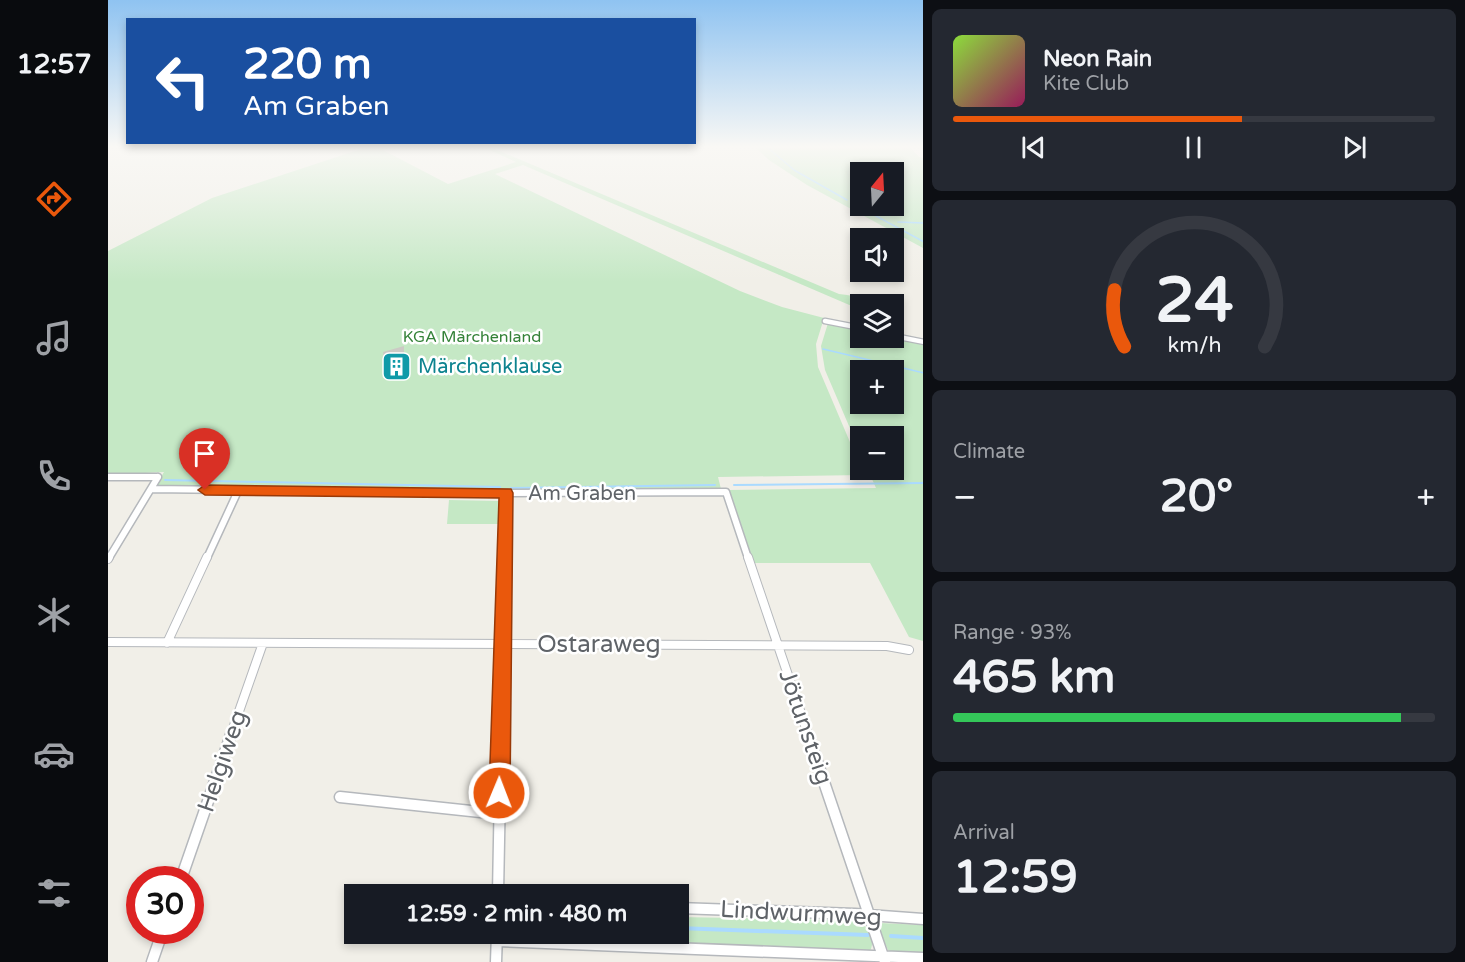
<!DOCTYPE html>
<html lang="en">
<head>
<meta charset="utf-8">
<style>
	:root { --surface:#171b24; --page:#242831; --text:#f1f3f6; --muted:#9ea1a6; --line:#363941; --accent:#ea580c }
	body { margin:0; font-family:"Varela Round",sans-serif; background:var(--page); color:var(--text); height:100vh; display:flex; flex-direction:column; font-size:22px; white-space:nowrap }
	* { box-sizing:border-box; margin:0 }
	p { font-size:20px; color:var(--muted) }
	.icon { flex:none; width:33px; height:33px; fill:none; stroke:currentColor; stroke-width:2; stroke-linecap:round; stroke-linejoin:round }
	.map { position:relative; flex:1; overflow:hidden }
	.sheet { display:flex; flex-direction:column; gap:9px; padding:9px; background:#0d0f14; width:542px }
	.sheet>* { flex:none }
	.banner { position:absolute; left:18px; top:18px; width:570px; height:126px; border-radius:0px; box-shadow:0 3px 9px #0003; background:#1a4fa0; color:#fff; overflow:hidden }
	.needle { width:39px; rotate:18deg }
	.buttons { position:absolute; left:742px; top:162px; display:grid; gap:12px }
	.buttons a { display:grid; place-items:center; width:54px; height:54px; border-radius:0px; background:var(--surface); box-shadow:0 3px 9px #0003; font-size:30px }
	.speed { position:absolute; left:18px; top:866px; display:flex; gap:12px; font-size:30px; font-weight:700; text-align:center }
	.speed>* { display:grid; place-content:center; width:78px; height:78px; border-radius:50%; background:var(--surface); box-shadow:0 3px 9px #0003; line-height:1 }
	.speed .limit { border:9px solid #d22; background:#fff; color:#111 }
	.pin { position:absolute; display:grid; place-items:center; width:51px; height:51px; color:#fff; margin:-62px -26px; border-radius:50% 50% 50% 0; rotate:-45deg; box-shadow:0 0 6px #0007 }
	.pin .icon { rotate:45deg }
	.me { position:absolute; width:66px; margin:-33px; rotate:1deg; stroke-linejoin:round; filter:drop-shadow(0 0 4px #0008) }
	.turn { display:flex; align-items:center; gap:21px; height:126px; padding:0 18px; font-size:27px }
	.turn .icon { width:78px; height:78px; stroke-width:2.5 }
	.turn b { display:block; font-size:42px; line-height:51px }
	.big { font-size:45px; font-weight:800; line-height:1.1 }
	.sheet .widget { flex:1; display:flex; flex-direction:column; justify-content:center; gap:9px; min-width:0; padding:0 21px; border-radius:9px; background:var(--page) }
	.sheet .dial { align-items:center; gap:0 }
	.dial svg { height:156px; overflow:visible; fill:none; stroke:var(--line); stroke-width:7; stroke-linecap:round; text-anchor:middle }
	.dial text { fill:var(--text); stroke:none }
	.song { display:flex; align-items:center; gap:18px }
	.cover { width:72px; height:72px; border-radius:9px; background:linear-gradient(135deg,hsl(90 70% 55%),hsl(330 70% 35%)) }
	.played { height:6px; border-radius:3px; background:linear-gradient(90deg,var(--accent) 60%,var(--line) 60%) }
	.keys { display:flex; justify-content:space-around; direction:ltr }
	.heat { display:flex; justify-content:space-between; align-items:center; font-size:33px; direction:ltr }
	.charge { height:9px; border-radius:4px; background:linear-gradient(90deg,#34c759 93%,var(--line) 0) }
	.trip { position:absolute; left:236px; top:884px; width:345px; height:60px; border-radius:0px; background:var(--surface); box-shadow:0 3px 9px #0003; font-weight:800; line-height:60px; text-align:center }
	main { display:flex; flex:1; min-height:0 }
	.tabs { display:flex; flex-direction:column; width:108px; justify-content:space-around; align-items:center; background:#090b0e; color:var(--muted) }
	.tabs .icon { width:42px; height:42px }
	.tabs .active { color:var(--accent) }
	.tabs b { font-size:27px; color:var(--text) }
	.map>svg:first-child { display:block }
</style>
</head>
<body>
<main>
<nav class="tabs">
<b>12:57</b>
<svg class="icon active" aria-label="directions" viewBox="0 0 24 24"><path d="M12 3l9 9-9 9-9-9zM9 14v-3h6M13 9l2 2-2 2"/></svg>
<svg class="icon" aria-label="music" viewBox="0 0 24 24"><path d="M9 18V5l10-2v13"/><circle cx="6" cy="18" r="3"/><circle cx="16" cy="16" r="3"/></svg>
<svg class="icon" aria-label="phone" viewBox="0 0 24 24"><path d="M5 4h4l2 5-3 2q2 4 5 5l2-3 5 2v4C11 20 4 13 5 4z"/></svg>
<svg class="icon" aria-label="climate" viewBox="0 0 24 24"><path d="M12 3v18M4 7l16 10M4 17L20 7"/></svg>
<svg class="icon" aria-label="car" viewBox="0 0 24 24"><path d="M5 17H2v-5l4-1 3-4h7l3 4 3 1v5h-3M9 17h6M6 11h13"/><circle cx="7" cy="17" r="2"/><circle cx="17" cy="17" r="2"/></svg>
<svg class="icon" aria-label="filters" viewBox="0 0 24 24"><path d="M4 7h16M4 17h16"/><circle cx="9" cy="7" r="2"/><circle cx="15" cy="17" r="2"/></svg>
</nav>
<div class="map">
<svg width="816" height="962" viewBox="0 0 816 962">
	<rect width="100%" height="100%" fill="#f1efe8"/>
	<path fill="#c5e8c5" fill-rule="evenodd" d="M269 147 340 184 408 162 375 147H382L731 294C742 295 753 297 761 304H753V310L415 165 387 174 632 291 674 307 716 318 708 344 710 367 756 475 610 477 613 489 400 491 47 487 56 472 0 475V251L104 198 250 150Z
		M647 147H802L811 157 815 158V248L699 185 661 160ZM753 172H786V206H753Z
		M720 323 753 330V338H786L815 344V641L801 637 762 563H645L621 490 768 488 760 470H786V436H753V454L717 370 713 346ZM753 370H786V404H753Z
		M341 500 391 501 390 524H339Z
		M570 917 746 920C760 925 769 936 762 951L402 937 397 933H570Z
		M772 923 815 925V954L787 953 780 950 771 930Z"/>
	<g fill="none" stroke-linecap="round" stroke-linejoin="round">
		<path stroke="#aadaff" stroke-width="1.5" d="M659 147 686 170 739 200
			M744 203 816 242
			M790 222 816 223
			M715 349 816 373"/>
		<path stroke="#aadaff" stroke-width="2" d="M57 480 392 487
			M626 485 816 483
			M403 488 607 485"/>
		<path stroke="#aadaff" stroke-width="4" d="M570 928 760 935
			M783 936 816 938"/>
	</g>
	<path fill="#cccac5" d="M296 346V373L283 375V358L276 359 275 352Z"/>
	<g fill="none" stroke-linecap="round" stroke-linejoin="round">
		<defs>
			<path id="street-far3" d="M717 321 753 328
				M786 336 816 342"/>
			<path id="street-far2" d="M0 477H50
				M43 489 398 493 618 492 640 558
				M1 558 50 477
				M99 558 130 491
				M397 558 398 493"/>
			<path id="street-far1" d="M640 557 701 737
				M0 559 1 557
				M0 642 779 646 801 650
				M59 643 99 557
				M122 737 155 643
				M393 737 397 557"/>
			<path id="street" d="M700 735 777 962
				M232 797 391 814
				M73 879 123 735
				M390 894 393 735
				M570 908 747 914 816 919
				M389 941 816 958
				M44 962 55 930
				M388 962 389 933"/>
		</defs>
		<use href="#street-far3" stroke="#b5b8bc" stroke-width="7"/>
		<use href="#street-far2" stroke="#b5b8bc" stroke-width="9"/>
		<use href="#street-far1" stroke="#b5b8bc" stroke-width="10"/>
		<use href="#street" stroke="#b5b8bc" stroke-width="13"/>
		<use href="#street-far3" stroke="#fff" stroke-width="4.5"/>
		<use href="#street-far2" stroke="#fff" stroke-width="6"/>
		<use href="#street-far1" stroke="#fff" stroke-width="8"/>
		<use href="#street" stroke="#fff" stroke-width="10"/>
	</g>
	<linearGradient id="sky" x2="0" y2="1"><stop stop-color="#8fc3f1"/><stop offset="0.52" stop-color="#f9f8f5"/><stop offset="1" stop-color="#f9f8f5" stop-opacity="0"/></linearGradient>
	<rect width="816" height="282" fill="url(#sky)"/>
	<path fill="#ea580c" stroke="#983908" stroke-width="1.5" d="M97 485 403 489 405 493 402 793 399 800 391 803 384 800 381 793 391 498 97 495 90 490Z"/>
	<defs>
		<symbol id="building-square" viewBox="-11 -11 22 22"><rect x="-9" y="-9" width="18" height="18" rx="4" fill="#0f9aa8" stroke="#fff"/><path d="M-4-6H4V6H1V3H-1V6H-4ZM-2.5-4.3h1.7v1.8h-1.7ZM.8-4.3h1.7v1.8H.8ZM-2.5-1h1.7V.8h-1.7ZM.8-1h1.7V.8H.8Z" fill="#fff"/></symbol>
	</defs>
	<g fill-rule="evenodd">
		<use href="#building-square" x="272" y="350" width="33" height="33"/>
	</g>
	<g text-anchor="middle" stroke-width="5" stroke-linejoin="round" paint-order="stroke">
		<g font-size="16" fill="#348238" stroke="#fff">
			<text x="364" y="342">KGA Märchenland</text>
		</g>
		<g font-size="20" fill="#0d838f" stroke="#fff" text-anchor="start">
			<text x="310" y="373">Märchenklause</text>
		</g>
		<g font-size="20" fill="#5f6368" stroke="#fff">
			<text x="474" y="500">Am Graben</text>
		</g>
		<g font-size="24" fill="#5f6368" stroke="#fff">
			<text x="491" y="652">Ostaraweg</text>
			<text transform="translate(698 727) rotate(71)" y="8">Jötunsteig</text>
			<text transform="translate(114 761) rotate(-71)" y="8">Helgiweg</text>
			<text transform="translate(693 913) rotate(3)" y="8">Lindwurmweg</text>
		</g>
	</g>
</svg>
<div class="buttons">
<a><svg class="needle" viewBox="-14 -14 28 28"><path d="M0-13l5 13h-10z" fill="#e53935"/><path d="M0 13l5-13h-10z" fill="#9ea1a6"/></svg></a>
<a><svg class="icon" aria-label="sound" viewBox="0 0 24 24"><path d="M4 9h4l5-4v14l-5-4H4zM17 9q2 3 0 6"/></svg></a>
<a><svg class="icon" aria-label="layers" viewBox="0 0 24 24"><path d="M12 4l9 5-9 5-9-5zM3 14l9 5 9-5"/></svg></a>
<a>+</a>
<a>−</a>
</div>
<div class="speed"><div class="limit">30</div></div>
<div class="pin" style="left:97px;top:490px;background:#d93025"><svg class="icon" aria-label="arrive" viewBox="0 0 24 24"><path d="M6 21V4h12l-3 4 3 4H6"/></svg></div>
<svg class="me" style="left:391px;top:793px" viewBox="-20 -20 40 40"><circle r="17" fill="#ea580c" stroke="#fff" stroke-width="3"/><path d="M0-11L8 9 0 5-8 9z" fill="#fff"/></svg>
<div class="trip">12:59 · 2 min · 480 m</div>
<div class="banner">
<div class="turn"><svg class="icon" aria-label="left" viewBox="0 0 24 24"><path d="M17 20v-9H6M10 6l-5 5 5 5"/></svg><div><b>220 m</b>Am Graben</div></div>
</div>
</div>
<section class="sheet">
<div class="widget">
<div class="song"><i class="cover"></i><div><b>Neon Rain</b><p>Kite Club</p></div></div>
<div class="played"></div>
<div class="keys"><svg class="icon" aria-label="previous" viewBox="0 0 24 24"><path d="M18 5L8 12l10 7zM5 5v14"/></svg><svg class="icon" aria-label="pause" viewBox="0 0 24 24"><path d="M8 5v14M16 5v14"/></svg><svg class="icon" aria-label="next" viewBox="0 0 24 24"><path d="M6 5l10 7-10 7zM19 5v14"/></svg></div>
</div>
<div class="widget dial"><svg viewBox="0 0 100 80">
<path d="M14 69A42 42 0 1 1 86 69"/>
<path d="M14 69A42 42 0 0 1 9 40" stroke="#ea580c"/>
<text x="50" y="56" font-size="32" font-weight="700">24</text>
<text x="50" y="72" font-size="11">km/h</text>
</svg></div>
<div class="widget"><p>Climate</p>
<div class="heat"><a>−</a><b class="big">20°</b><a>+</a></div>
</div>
<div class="widget"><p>Range · 93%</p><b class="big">465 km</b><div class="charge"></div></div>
<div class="widget"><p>Arrival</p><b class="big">12:59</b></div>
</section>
</main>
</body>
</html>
